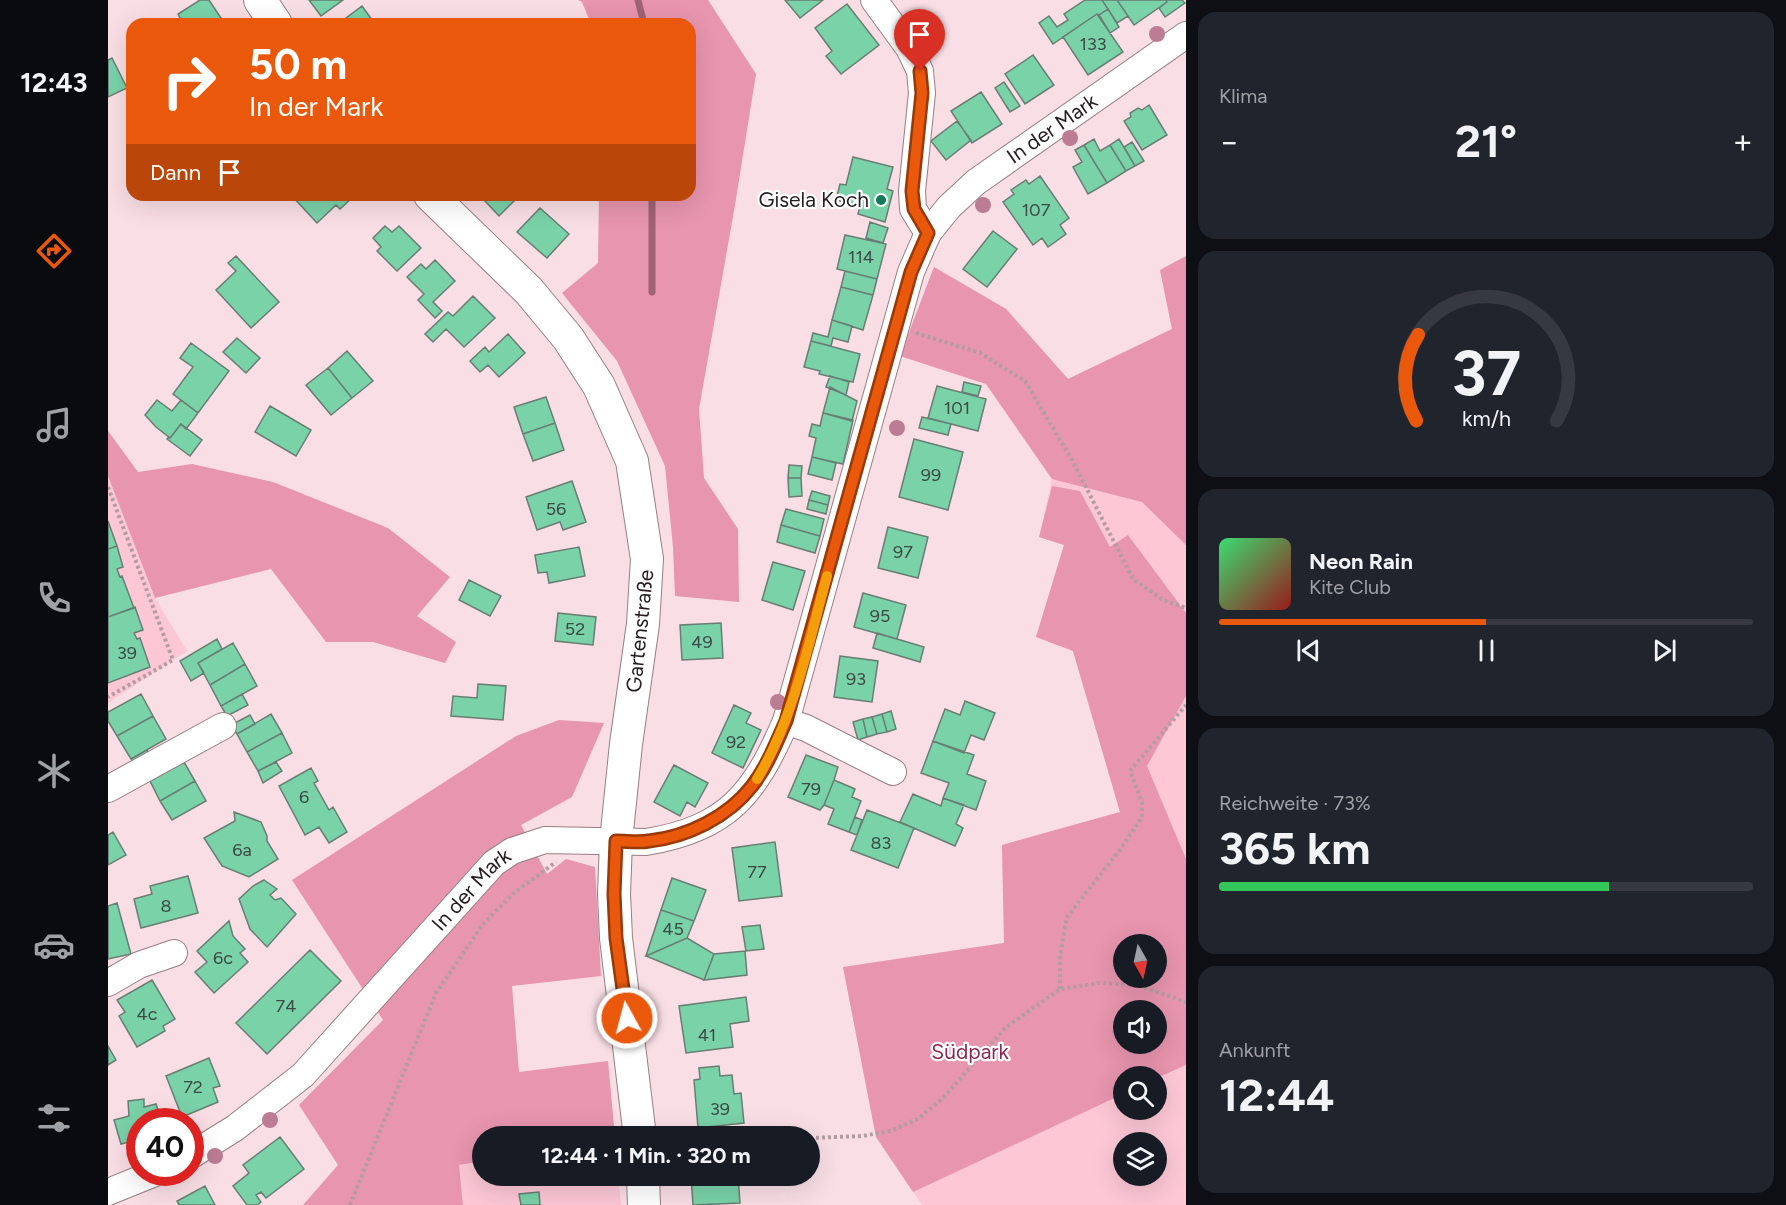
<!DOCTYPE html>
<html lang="de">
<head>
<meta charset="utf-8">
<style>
	:root { --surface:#171b24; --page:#20242c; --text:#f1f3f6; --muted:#9ea1a6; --line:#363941; --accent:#ea580c }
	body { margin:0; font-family:Figtree,sans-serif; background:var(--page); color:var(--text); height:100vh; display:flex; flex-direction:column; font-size:22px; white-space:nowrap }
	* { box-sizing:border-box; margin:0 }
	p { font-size:20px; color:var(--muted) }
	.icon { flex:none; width:33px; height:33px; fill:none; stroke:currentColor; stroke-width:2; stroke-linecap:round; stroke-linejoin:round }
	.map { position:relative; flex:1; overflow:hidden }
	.side { display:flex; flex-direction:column; gap:12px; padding:12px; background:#0d0f14; width:600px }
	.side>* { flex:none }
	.hud { position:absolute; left:18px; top:18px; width:570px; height:183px; border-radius:18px; box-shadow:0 6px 24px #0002; background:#ea580c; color:#fff; overflow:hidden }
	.needle { width:39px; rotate:171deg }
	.buttons { position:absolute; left:1005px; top:934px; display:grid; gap:12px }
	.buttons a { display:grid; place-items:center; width:54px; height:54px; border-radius:50%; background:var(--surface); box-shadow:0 6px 24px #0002; font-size:30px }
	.speed { position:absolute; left:18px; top:1108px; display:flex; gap:12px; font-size:30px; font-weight:700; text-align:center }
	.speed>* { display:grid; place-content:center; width:78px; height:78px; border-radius:50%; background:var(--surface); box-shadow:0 6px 24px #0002; line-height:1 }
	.speed .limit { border:9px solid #d22; background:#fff; color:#111 }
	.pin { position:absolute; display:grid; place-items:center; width:51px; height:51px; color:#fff; margin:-62px -26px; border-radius:50% 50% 50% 0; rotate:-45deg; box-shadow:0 0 6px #0007 }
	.pin .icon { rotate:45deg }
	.me { position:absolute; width:66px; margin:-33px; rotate:353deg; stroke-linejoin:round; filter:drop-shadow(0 0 4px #0008) }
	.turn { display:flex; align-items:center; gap:21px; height:126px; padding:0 24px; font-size:27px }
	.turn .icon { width:78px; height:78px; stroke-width:2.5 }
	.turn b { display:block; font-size:42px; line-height:51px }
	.then { display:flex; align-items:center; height:57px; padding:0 24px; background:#0003; gap:12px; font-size:22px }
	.big { font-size:45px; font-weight:700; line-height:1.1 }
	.side .widget { flex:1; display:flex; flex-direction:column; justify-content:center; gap:9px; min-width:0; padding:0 21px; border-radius:18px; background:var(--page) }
	.side .dial { align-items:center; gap:0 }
	.dial svg { height:156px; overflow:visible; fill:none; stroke:var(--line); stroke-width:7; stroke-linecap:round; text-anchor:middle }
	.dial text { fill:var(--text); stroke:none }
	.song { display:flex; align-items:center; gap:18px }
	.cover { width:72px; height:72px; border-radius:9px; background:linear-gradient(135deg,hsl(140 70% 55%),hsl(0 70% 35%)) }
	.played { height:6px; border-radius:3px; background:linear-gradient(90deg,var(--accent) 50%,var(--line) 50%) }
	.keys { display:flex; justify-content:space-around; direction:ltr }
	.heat { display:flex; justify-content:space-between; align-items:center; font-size:33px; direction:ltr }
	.charge { height:9px; border-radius:4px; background:linear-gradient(90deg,#34c759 73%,var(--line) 0) }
	.trip { position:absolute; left:364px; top:1126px; width:348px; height:60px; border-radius:30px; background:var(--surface); box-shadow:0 6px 24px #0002; font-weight:700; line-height:60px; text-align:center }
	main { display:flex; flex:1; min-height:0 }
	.tabs { display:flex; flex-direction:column; width:108px; justify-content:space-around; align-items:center; background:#090b0e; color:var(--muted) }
	.tabs .icon { width:42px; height:42px }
	.tabs .active { color:var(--accent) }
	.tabs b { font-size:27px; color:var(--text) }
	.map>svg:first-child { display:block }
</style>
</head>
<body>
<main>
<nav class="tabs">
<b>12:43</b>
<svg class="icon active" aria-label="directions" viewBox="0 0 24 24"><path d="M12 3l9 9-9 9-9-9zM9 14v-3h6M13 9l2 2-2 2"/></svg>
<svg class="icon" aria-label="music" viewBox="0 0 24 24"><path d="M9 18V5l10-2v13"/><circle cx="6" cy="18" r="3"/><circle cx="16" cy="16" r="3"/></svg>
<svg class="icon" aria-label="phone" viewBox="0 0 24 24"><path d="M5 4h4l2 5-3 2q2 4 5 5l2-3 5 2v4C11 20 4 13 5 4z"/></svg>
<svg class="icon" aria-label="climate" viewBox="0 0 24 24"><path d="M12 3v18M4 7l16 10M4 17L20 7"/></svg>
<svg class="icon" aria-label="car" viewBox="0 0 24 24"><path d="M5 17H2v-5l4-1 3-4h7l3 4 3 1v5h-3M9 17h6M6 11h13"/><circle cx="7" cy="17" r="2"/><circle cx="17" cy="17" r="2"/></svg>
<svg class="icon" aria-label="filters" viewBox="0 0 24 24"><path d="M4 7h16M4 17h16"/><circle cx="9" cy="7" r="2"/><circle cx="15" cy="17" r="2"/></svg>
</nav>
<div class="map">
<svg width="1078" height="1205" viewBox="0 0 1078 1205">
	<rect width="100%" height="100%" fill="#f9dee5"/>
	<path fill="#fdc7d6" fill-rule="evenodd" d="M1078 256V1205H814L768 1137 735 967 896 943 894 845 1012 812 965 651 928 637 956 545 931 537 944 479 878 384 792 356 826 267 898 309 960 379 1064 329 1052 270ZM1016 945H1048V978H1016ZM1016 1011H1048V1044H1016ZM1016 1077H1048V1110H1016ZM1016 1143H1048V1176H1016Z
		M0 476 47 598 79 651 0 703Z
		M375 1161V1176H510L513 1205H355L351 1165Z"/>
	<path fill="#e895af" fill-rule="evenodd" d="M470 0H600L648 74 627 205 591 409 596 478 630 529 631 602 567 596 565 547 557 466 509 361 454 293 490 263 491 195H582V24H483L474 2Z
		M1078 256V545L1034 502 944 479 878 384 792 356 826 267 898 309 960 379 1064 329 1052 270Z
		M0 431 30 472 84 464 165 482 280 528 342 577 309 616 348 642 337 663 265 642H218L163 569 47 598 0 476Z
		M944 486 972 491 1002 547 1020 535 1078 613V696L1039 766 1078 859V1065L1049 1078 1016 1077 1015 1094 805 1192 768 1137 735 967 896 943 894 845 1012 812 965 651 928 637 956 545 931 537ZM1016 945H1048V978H1016ZM1016 1011H1048V1044H1016Z
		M451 720 496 723 464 797 413 825 439 874 458 859 487 867 493 976 404 986 411 1072 500 1061 507 1137H375V1161L351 1165 355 1205H195L230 1165 191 1105 275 1020 184 880 408 736Z"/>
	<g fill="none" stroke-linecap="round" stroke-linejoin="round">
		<path stroke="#9f6376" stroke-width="7" d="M530 0 536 24
			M544 292V195"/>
	</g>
	<path fill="#7ad2a9" stroke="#687e72" stroke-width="1.5" d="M92 0H101L115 21 110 24H71L74 22 70 14Z
		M201 0H235L213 16Z
		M677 0H715L692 18Z
		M977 0H994L1000 9 991 15 989 14 945 44 931 23 941 16 949 27 960 20 956 14Z
		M994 0H1009L1020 16 1009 23Z
		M1009 0H1058L1059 2 1026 25Z
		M1058 0H1074L1077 3 1057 17 1051 8 1059 2Z
		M739 4 771 45 733 74 718 56 724 51 707 28Z
		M254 6 267 24H230Z
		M1000 9 1011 27 1002 33 991 15Z
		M989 14 1015 52 980 75 955 37Z
		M925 55 946 85 917 104 897 74Z
		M4 58 19 88 0 97V60Z
		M896 82 912 106 902 112 887 88Z
		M873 92 894 124 864 143 843 111Z
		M1041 105 1059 135 1034 150 1016 121 1023 117 1022 113 1030 108 1034 110Z
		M849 121 863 140 838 160 823 141Z
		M986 139 992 151 1002 145 1018 171 999 183 976 145Z
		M1011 139 1027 166 1018 171 1002 145Z
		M1024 142 1036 161 1027 166 1016 147Z
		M976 145 999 183 980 194 965 167 974 162 967 150Z
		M745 157 785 167 779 189 785 191 777 222 750 214 752 206 728 200 732 184 738 185Z
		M932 176 961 218 952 225 958 234 940 247 934 238 925 245 895 202 906 194 903 190 918 180 921 184Z
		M183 195H247L232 209 228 205 209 223Z
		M370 195H383L377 201Z
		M383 195H412L391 216 377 201Z
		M432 208 461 234 439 258 409 232Z
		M762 222 780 228 775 243 758 238Z
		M277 226 284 232 291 226 313 248 289 271 269 251 273 247 265 238Z
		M885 231 909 249 879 287 855 269Z
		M737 235 778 244 769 279 729 269Z
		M128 256 171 302 143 328 108 290 128 271 120 263Z
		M327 260 347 281 325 302 334 311 327 318 310 300 316 294 299 277 313 264 318 269Z
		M737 271 769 279 765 295 733 287Z
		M733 287 765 295 755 330 724 320Z
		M365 296 387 318 356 347 338 329 325 342 317 334 340 312 345 316Z
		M724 320 744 326 740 342 725 338 723 346 703 341 705 333 720 337Z
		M400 334 417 353 391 377 380 365 372 372 362 361 377 347 381 352Z
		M129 338 152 358 138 373 115 352Z
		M703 341 752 354 745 382 711 374 712 371 696 367Z
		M83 343 121 371 90 413 65 394 85 367 72 358Z
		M239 351 265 381 244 398 220 368Z
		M220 368 244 398 223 415 198 385Z
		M722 376 741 382 738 395 718 387Z
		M856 382 873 386 870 396 854 392Z
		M829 386 878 399 870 431 820 418Z
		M722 387 749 401 744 421 715 413Z
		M438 397 447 423 415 434 406 407Z
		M49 400 64 411 73 400 90 413 78 429 73 424 62 438 48 427 37 415Z
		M162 406 203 430 188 456 147 432Z
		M715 413 745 420 735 464 704 457 708 438 701 436 704 424 712 426Z
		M814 417 843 424 840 435 811 428Z
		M447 423 456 450 425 461 415 434Z
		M73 424 94 440 82 456 59 439 61 437 62 438Z
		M806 439 855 452 840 510 791 497Z
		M704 457 728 463 724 480 700 474Z
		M681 465 694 466 693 478H680Z
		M680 478H693L694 496 681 497Z
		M464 481 478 522 455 530 452 522 429 530 418 497Z
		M704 491 722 496 720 505 701 500Z
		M701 500 720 505 718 514 699 509Z
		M678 509 716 519 712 536 673 525Z
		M0 521 9 546 0 549Z
		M673 525 712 536 707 553 669 542Z
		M780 527 820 537 810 578 770 568Z
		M9 546 15 567 9 569 12 577 14 576 26 608 0 617V549Z
		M471 547 477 576 441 583 439 572 430 573 427 555Z
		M665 562 697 571 685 610 654 600Z
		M361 580 393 596 382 616 351 600Z
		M755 593 798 605 789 639 746 627Z
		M27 607 35 630 26 633 29 639 32 638 42 667 0 683V617Z
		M450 613 488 617 485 645 447 641Z
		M613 623 615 658 574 660 572 625Z
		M769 633 816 647 812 662 765 648Z
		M109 639 114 649 90 663 96 673 83 681 72 661Z
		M125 643 137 664 102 685 90 663Z
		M732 656 770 661 764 702 726 697Z
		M137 664 149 686 113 706 102 685Z
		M370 684 398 686 395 720 343 716 345 696 369 698Z
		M33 694 45 716 9 736 0 721V712Z
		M134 694 140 705 119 716 113 706Z
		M857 701 887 713 876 740 863 735 856 753 825 741 837 709 852 715Z
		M626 705 643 713 638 723 653 730 635 768 604 753Z
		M783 711 788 729 779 732 774 714Z
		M163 714 174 733 139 752 129 734Z
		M774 714 779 732 769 734 764 717Z
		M142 715 147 724 129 734 123 725Z
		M45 716 58 739 23 759 9 736Z
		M764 717 769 734 759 737 755 719Z
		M755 719 759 737 750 740 745 722Z
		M174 733 184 753 150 771 139 752Z
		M825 741 866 755 859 774 878 781 868 810 835 798 841 783 813 773Z
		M39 750 44 759 28 768 23 759Z
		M698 755 730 767 726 780 716 805 712 810 680 797Z
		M76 762 87 781 52 801 42 781Z
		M168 762 174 771 155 783 150 771Z
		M566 765 600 783 587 807 579 802 572 816 546 802Z
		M203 768 210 781 206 783 221 810 225 807 239 832 221 843 211 827 197 835 171 786Z
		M726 780 747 789 744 797 753 801 741 832 720 824 726 809 716 805Z
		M87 781 98 801 64 820 52 801Z
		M805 794 833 806 835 798 856 805 848 824 855 828 847 846 792 822Z
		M759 810 806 828 790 868 743 850Z
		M126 812 153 822 159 836V841L170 859 141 877 114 866 96 838 127 821Z
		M747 817 754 820 749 835 741 832Z
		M5 832 18 855 0 865V835Z
		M667 842 674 896 631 901 624 848Z
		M80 876 90 913 33 928 26 899 44 894 42 886Z
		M564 878 598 890 586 921 553 910Z
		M156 880 169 889 162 895 167 900 173 898 188 914 159 947 142 929 131 899 145 886Z
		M9 903 23 954 0 959V906Z
		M553 910 586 921 579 938 538 956Z
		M121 921 125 936 137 949 132 953 140 962 106 993 87 972 99 962 89 951Z
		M652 925 656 949 638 951 634 927Z
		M579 938 606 954 596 980 538 956Z
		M202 950 233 981 159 1054 128 1023Z
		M637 951 639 975 596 980 606 954Z
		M44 980 67 1019 55 1026 57 1031 29 1047 11 1016 17 1012 9 1000Z
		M638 997 641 1021 622 1024 625 1047 578 1053 571 1006Z
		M0 1046 8 1060 0 1065Z
		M101 1058 112 1086 105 1088 110 1102 74 1117 58 1076Z
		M611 1066 612 1076 624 1075 626 1094 633 1093 636 1123 590 1128 586 1080 592 1079 591 1068Z
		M36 1099V1107L48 1104 54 1122H32V1147L21 1148V1142L13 1144 6 1120 21 1116 20 1101Z
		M172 1137 196 1169 158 1198 153 1192 148 1195 153 1202 149 1205H139L125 1186 141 1173 135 1165Z
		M583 1176H607V1178L630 1176 632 1203 585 1205Z
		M97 1186 107 1205H71L69 1201Z
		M431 1192 432 1205H413L411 1194Z"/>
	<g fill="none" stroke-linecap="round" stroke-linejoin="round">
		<defs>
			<g id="minor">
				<path d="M766 0 801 48 812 71 814 93 804 191 805 209 820 233"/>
				<path d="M678 721 698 728 785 772"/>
				<path d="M0 789 115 726"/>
				<path d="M0 983 31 965 66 953"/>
				<path id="s1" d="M82 1156 127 1128 195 1075 386 863 404 851 437 840 538 842C620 829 647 793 678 721L803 272 820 233 841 207 868 182 1078 35"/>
				<path d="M0 1192 47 1173"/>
			</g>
			<path id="tertiary" d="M152 0 168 24
				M322 195 421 291 460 338 491 386 524 461 539 559 535 624 518 744 508 841 506 894 508 938 532 1137
				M535 1176 536 1205"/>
		</defs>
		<use href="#minor" stroke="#977e85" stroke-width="28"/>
		<use href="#tertiary" stroke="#977e85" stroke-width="34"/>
		<path stroke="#b39da3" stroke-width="4" stroke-dasharray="3 3" stroke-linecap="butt" d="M808 333 872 353 917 381 964 460 1025 579 1055 600 1078 608
			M0 487 65 660 0 697
			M952 989V956L959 917 1014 847 1034 817V802L1022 771 1078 705
			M702 1138 754 1136 783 1131 811 1118 835 1098 897 1028 952 989 991 983 1029 985 1078 1002
			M242 1205 328 993 375 924 407 892 448 862"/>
		<use href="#minor" stroke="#fff" stroke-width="26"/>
		<use href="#tertiary" stroke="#fff" stroke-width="32"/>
	</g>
	<g fill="#bc7c94">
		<circle cx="1049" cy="34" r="8"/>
		<circle cx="962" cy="138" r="8"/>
		<circle cx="875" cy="205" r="8"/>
		<circle cx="789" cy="428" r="8"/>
		<circle cx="670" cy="702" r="8"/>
		<circle cx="162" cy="1120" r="8"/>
		<circle cx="107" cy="1156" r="8"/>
	</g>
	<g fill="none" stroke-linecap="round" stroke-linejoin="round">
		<defs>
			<path id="route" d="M519 1018 508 938 506 894 508 841C519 841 530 843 541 841 579 837 620 817 644 786 659 767 668 743 678 721L803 272 820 233 806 209 804 191 814 93 812 71"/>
		</defs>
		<use href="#route" stroke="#983908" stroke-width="15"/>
		<use href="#route" stroke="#ea580c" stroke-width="10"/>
		<path stroke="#f59e0b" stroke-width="10" d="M649 779C686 718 700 645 719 576"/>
	</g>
	<circle fill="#107b56" stroke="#fff" stroke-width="2" cx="773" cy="200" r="6"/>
	<g text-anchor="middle" stroke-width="4.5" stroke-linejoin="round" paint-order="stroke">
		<g font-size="18" fill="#3c4a42">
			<text x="985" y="50">133</text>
			<text x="928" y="216">107</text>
			<text x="753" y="263">114</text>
			<text x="849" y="414">101</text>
			<text x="823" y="481">99</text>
			<text x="448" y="515">56</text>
			<text x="795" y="558">97</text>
			<text x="772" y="622">95</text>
			<text x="467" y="635">52</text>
			<text x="594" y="648">49</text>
			<text x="19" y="659">39</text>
			<text x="748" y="685">93</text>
			<text x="628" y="748">92</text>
			<text x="703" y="795">79</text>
			<text x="196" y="803">6</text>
			<text x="773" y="849">83</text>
			<text x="134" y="856">6a</text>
			<text x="649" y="878">77</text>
			<text x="58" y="912">8</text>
			<text x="565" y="935">45</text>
			<text x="115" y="964">6c</text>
			<text x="178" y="1012">74</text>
			<text x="39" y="1020">4c</text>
			<text x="599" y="1041">41</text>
			<text x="85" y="1093">72</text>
			<text x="612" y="1115">39</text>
		</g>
		<g font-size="21" fill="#271d20" stroke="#fff">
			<text dy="7" stroke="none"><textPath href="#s1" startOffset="1450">In der Mark</textPath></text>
			<text transform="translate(532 631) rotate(-84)" y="7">Gartenstraße</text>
			<text dy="7" stroke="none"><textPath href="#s1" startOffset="390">In der Mark</textPath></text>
		</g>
		<g font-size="21" fill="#271d20" stroke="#fff" text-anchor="end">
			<text x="761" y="207">Gisela Koch</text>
		</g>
		<g font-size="21" fill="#8b2b51" stroke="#fff">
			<text x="862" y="1059">Südpark</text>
		</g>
	</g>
</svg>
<div class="buttons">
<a><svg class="needle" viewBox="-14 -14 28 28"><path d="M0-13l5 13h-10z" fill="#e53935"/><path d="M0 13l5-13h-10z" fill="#9ea1a6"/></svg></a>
<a><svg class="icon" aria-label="sound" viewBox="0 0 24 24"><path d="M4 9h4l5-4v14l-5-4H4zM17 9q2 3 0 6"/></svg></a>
<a><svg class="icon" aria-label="search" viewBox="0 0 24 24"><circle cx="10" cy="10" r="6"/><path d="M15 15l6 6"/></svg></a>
<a><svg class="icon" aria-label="layers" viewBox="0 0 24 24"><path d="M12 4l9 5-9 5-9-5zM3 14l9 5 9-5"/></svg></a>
</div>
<div class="speed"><div class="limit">40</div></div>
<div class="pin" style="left:812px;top:71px;background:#d93025"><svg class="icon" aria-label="arrive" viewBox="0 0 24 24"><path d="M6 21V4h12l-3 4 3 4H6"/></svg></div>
<svg class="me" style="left:519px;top:1018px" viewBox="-20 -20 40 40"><circle r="17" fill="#ea580c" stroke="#fff" stroke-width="3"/><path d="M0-11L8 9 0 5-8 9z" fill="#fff"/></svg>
<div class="trip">12:44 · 1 Min. · 320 m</div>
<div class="hud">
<div class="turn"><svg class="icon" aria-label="right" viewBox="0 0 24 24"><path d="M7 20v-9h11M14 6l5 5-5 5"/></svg><div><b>50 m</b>In der Mark</div></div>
<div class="then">Dann<svg class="icon" aria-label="arrive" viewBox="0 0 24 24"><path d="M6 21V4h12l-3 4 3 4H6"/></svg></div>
</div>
</div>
<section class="side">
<div class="widget"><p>Klima</p>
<div class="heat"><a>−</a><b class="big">21°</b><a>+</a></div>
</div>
<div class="widget dial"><svg viewBox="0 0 100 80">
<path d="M14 69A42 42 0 1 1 86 69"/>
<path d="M14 69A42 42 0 0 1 15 25" stroke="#ea580c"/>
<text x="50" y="56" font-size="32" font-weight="700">37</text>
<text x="50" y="72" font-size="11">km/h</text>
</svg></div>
<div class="widget">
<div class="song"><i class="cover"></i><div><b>Neon Rain</b><p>Kite Club</p></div></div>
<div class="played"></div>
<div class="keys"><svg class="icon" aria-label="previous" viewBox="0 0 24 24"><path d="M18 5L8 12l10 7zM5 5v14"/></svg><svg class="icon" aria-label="pause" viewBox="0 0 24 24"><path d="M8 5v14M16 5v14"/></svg><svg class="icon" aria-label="next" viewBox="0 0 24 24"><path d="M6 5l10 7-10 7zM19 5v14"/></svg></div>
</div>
<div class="widget"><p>Reichweite · 73%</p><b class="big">365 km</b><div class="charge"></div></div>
<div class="widget"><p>Ankunft</p><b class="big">12:44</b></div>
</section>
</main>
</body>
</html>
